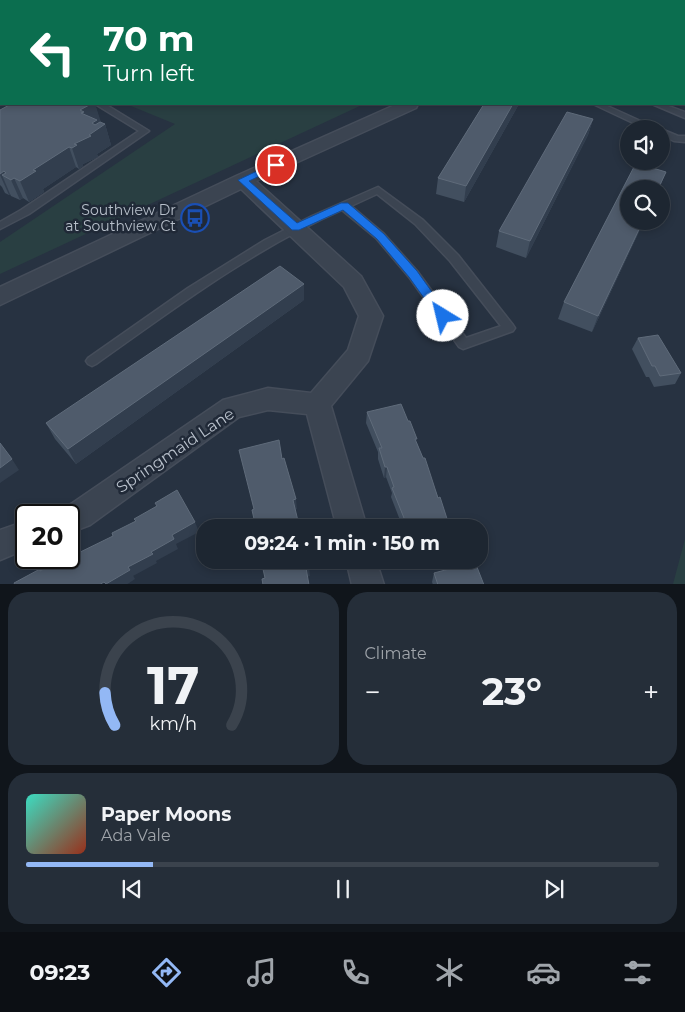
<!DOCTYPE html>
<html lang="en">
<head>
<meta charset="utf-8">
<style>
	:root { --surface:#1d2631; --page:#252e39; --text:#f1f3f6; --muted:#a0a5ab; --line:#3b434d; --accent:#93b8f5 }
	body { margin:0; font-family:Montserrat,sans-serif; background:var(--page); color:var(--text); height:100vh; display:flex; flex-direction:column; font-size:19px; white-space:nowrap }
	* { box-sizing:border-box; margin:0 }
	p { font-size:16px; color:var(--muted) }
	.icon { flex:none; width:28px; height:28px; fill:none; stroke:currentColor; stroke-width:2; stroke-linecap:round; stroke-linejoin:round }
	.map { position:relative; height:584px; overflow:hidden }
	.side { display:flex; flex-direction:column; gap:8px; padding:8px; background:#10151b; flex:1 }
	.side>* { flex:none }
	.hud { position:absolute; left:0px; top:0px; width:685px; height:105px; box-shadow:0 2px 8px #0003,0 0 0 1px var(--line); background:#0b6e4f; color:#fff; overflow:hidden }
	.fabs { position:absolute; left:620px; top:120px; display:grid; gap:10px }
	.fabs a { display:grid; place-items:center; width:50px; height:50px; border-radius:50%; background:var(--surface); box-shadow:0 2px 8px #0003,0 0 0 1px var(--line); font-size:25px }
	.speed { position:absolute; left:15px; top:504px; display:flex; gap:10px; font-size:25px; font-weight:700; text-align:center }
	.speed>* { display:grid; place-content:center; width:65px; height:65px; border-radius:50%; background:var(--surface); box-shadow:0 2px 8px #0003,0 0 0 1px var(--line); line-height:1 }
	.speed .limit { border:2px solid #111; border-radius:8px; background:#fff; color:#111 }
	.pin { position:absolute; display:grid; place-items:center; width:42px; height:42px; color:#fff; margin:-21px; border:2px solid #fff; border-radius:50%; box-shadow:0 1px 5px #0007 }
	.me { position:absolute; width:55px; margin:-28px; rotate:324deg; stroke-linejoin:round; filter:drop-shadow(0 0 4px #0008) }
	.turn { display:flex; align-items:center; gap:18px; height:105px; padding:0 20px; font-size:22px }
	.turn .icon { width:65px; height:65px; stroke-width:2.5 }
	.turn b { display:block; font-size:35px; line-height:42px }
	.big { font-size:38px; font-weight:700; line-height:1.1 }
	.side .card { flex:1; display:flex; flex-direction:column; justify-content:center; gap:8px; min-width:0; padding:0 18px; border-radius:20px; background:var(--page) }
	.side .dial { align-items:center; gap:0 }
	.dial svg { height:130px; overflow:visible; fill:none; stroke:var(--line); stroke-width:7; stroke-linecap:round; text-anchor:middle }
	.dial text { fill:var(--text); stroke:none }
	.song { display:flex; align-items:center; gap:15px }
	.cover { width:60px; height:60px; border-radius:8px; background:linear-gradient(135deg,hsl(170 70% 55%),hsl(10 70% 35%)) }
	.played { height:5px; border-radius:2px; background:linear-gradient(90deg,var(--accent) 20%,var(--line) 20%) }
	.keys { display:flex; justify-content:space-around; direction:ltr }
	.heat { display:flex; justify-content:space-between; align-items:center; font-size:28px; direction:ltr }
	.side .tiles { flex:1; display:grid; gap:8px; grid-template-columns:1fr 1fr }
	.card:last-child { grid-column:span 2 }
	.trip { position:absolute; left:196px; top:519px; width:292px; height:50px; border-radius:20px; background:var(--surface); box-shadow:0 2px 8px #0003,0 0 0 1px var(--line); font-weight:700; line-height:50px; text-align:center }
	.menu { display:flex; height:80px; justify-content:space-around; align-items:center; background:#0c0f14; color:var(--muted) }
	.menu .icon { width:35px; height:35px }
	.menu .selected { color:var(--accent) }
	.menu b { font-size:22px; color:var(--text) }
	.map>svg:first-child { display:block }
</style>
</head>
<body>
<div class="map">
<svg width="685" height="585" viewBox="0 0 685 585">
	<rect width="100%" height="100%" fill="#273241"/>
	<path fill="#293f42" d="M0 0H402L1 1V32Z
		M126 104H364L0 274V242L175 124Z
		M685 539V584H673Z"/>
	<g fill="none" stroke-linecap="round" stroke-linejoin="round">
		<path stroke="#1a2940" stroke-width="4" d="M109 1 113 0"/>
		<defs>
			<path id="service" d="M536 0H547V1H536Z
				M0 52H1V57H0Z
				M0 78H1V82H0Z
				M95 104H105L149 131 29 214 0 229V222L21 210 139 131Z
				M593 104H603L658 129H646Z
				M652 104H663L685 112V118Z
				M661 129 678 136H685V142L674 141 661 135Z
				M378 187 423 220 458 255 513 325 515 328 513 331 463 349 459 347 409 277 376 238 342 210C253 249 175 308 96 364L92 366 88 364 86 361 88 358 188 288 265 240 312 216ZM377 194 415 224 450 261 501 326 466 338 417 271 384 234 351 206Z"/>
			<path id="minor" d="M397 104H418L416 108 256 181 361 276 383 316 368 361 331 406 367 528H337L307 414 268 410 239 417 90 525 69 533V515H56L59 509 71 504 223 400 268 388 311 393 348 350 359 316 344 287 241 189 0 305V287L236 176Z
				M26 521V549L0 560V530Z
				M346 560H376L384 585H352Z"/>
		</defs>
		<use href="#service" stroke="#454d5a" stroke-width="3"/>
		<use href="#minor" stroke="#454d5a" stroke-width="3"/>
		<use href="#service" fill="#3b4451" fill-rule="evenodd"/>
		<use href="#minor" fill="#3b4451" fill-rule="evenodd"/>
	</g>
	<path fill="#424f5f" d="M11 104H95L100 122 105 124 111 145 97 154 98 157 83 164V166L79 169 76 167 43 189 44 192 29 202 23 198 20 200 11 196 10 194 9 195 5 193 2 187 0 185V110Z
		M484 104H519L464 202 436 194 438 178Z
		M593 119 588 135 526 258 496 247 499 231Z
		M636 163 666 172 659 189H629V221H644L592 332 558 319 564 302Z
		M304 300 76 464 55 439 46 423Z
		M638 338 681 373 675 384 654 387 649 377H646L632 349Z
		M367 412 417 443 450 528H403L391 497 392 493 386 477 384 478 378 459V452L366 423Z
		M434 573 484 585H433L432 582Z"/>
	<path fill="#323e4e" d="M91 104H95L101 122 98 123 105 124 111 145 97 154 98 157 83 164V166L79 169 72 148 74 144 80 110Z
		M513 104H519L464 202 466 186Z
		M593 119 588 135 526 258 530 241Z
		M69 147 76 167 43 189 44 192 29 202 20 181 33 170Z
		M4 171 6 177 2 175 10 194 9 195 0 175V174Z
		M14 178 23 198 20 200 11 180Z
		M643 221H644L592 332 598 316Z
		M304 284V300L76 464 68 449Z
		M12 459 19 470 0 483V468Z
		M385 467H387L386 477 384 478Z
		M296 499 297 509 294 510 293 500Z
		M298 521 299 528H296L295 522Z
		M195 522 199 532 176 544 178 549 156 561 157 563 133 576 128 567 151 552 172 535Z
		M413 560H422L412 563Z
		M309 567 310 576 307 577 306 568Z
		M130 570 135 579 126 585 106 584Z"/>
	<path fill="#4f5b6b" stroke="#5f6b7a" d="M421 0H443L442 1H420Z
		M588 0H618L617 1H587Z
		M668 0H685V18L684 20V1H667Z
		M11 104H91L80 110 84 112 81 113 97 120 92 123 95 125 100 122 105 124 89 135 91 136 74 144 77 145 72 148 69 147 33 170 36 171 20 181 14 178 11 180 2 175 6 173 4 171 0 174V110Z
		M484 104H513L466 186 438 178Z
		M567 112 593 119 530 241 499 231Z
		M636 163 666 172 658 189H629V221H643L598 316 564 302Z
		M280 266 304 284 68 449 46 423Z
		M658 335 681 373 660 376 655 366H652L638 338Z
		M401 404 408 421H410L417 439H415L423 458H425L438 498 440 497 450 528H408L392 488 394 487 387 467H385L379 448H382L367 412Z
		M279 440 282 459 284 458 296 499 293 500 298 521 295 522 297 528H256L252 510 254 509 239 450Z
		M0 443 12 459 0 468Z
		M177 490 195 522 172 535 174 539 151 552 153 554 128 567 130 570 106 584 104 582 99 585H15L14 583 40 569V571L64 558 66 559 113 536 112 533 136 521 134 519 157 506 155 503Z
		M261 560H307L309 567 306 568 309 585H263L262 579 265 578Z
		M475 562 484 585H438L434 573Z"/>
	<path fill="#1a73e8" stroke="#114b97" d="M276 162 279 163V167L249 181 297 223 341 203H348L384 234 417 271 447 313 449 316 447 319H439L409 277 377 239 343 210 299 230H292L238 180Z"/>
	<defs>
		<symbol id="bus-ring" viewBox="-11 -11 22 22"><circle r="9.5" fill="#202937" stroke="#1a4fb4" stroke-width="1.5"/><path d="M-5-6H5V4H4V6H2V4H-2V6H-4V4H-5ZM-3.5-4V0h7V-4ZM-3.5 1.2v1.5H-2V1.2ZM2 1.2v1.5H3.5V1.2Z" fill="#1a4fb4"/></symbol>
	</defs>
	<g fill-rule="evenodd">
		<use href="#bus-ring" x="179" y="202" width="32" height="32"/>
	</g>
	<g text-anchor="middle" stroke-width="5" stroke-linejoin="round" paint-order="stroke">
		<g font-size="14" fill="#b8c0cb" stroke="#202937" text-anchor="end">
			<text x="176" y="215">Southview Dr<tspan x="176" dy="16">at Southview Ct</tspan></text>
		</g>
		<g font-size="16" fill="#b8c0cb" stroke="#202937">
			<text transform="translate(175 450) rotate(-34)" y="6">Springmaid Lane</text>
		</g>
	</g>
</svg>
<div class="fabs">
<a><svg class="icon" aria-label="sound" viewBox="0 0 24 24"><path d="M4 9h4l5-4v14l-5-4H4zM17 9q2 3 0 6"/></svg></a>
<a><svg class="icon" aria-label="search" viewBox="0 0 24 24"><circle cx="10" cy="10" r="6"/><path d="M15 15l6 6"/></svg></a>
</div>
<div class="speed"><div class="limit">20</div></div>
<div class="pin" style="left:276px;top:165px;background:#d93025"><svg class="icon" aria-label="arrive" viewBox="0 0 24 24"><path d="M6 21V4h12l-3 4 3 4H6"/></svg></div>
<svg class="me" style="left:443px;top:316px" viewBox="-20 -20 40 40"><circle r="19" fill="#fff"/><path d="M0-13L10 11 0 6-10 11z" fill="#1a73e8"/></svg>
<div class="trip">09:24 · 1 min · 150 m</div>
<div class="hud">
<div class="turn"><svg class="icon" aria-label="left" viewBox="0 0 24 24"><path d="M17 20v-9H6M10 6l-5 5 5 5"/></svg><div><b>70 m</b>Turn left</div></div>
</div>
</div>
<section class="side">
<div class="tiles">
<div class="card dial"><svg viewBox="0 0 100 80">
<path d="M14 69A42 42 0 1 1 86 69"/>
<path d="M14 69A42 42 0 0 1 8 49" stroke="#93b8f5"/>
<text x="50" y="56" font-size="32" font-weight="700">17</text>
<text x="50" y="72" font-size="11">km/h</text>
</svg></div>
<div class="card"><p>Climate</p>
<div class="heat"><a>−</a><b class="big">23°</b><a>+</a></div>
</div>
<div class="card">
<div class="song"><i class="cover"></i><div><b>Paper Moons</b><p>Ada Vale</p></div></div>
<div class="played"></div>
<div class="keys"><svg class="icon" aria-label="previous" viewBox="0 0 24 24"><path d="M18 5L8 12l10 7zM5 5v14"/></svg><svg class="icon" aria-label="pause" viewBox="0 0 24 24"><path d="M8 5v14M16 5v14"/></svg><svg class="icon" aria-label="next" viewBox="0 0 24 24"><path d="M6 5l10 7-10 7zM19 5v14"/></svg></div>
</div>
</div>
</section>
<nav class="menu">
<b>09:23</b>
<svg class="icon selected" aria-label="directions" viewBox="0 0 24 24"><path d="M12 3l9 9-9 9-9-9zM9 14v-3h6M13 9l2 2-2 2"/></svg>
<svg class="icon" aria-label="music" viewBox="0 0 24 24"><path d="M9 18V5l10-2v13"/><circle cx="6" cy="18" r="3"/><circle cx="16" cy="16" r="3"/></svg>
<svg class="icon" aria-label="phone" viewBox="0 0 24 24"><path d="M5 4h4l2 5-3 2q2 4 5 5l2-3 5 2v4C11 20 4 13 5 4z"/></svg>
<svg class="icon" aria-label="climate" viewBox="0 0 24 24"><path d="M12 3v18M4 7l16 10M4 17L20 7"/></svg>
<svg class="icon" aria-label="car" viewBox="0 0 24 24"><path d="M5 17H2v-5l4-1 3-4h7l3 4 3 1v5h-3M9 17h6M6 11h13"/><circle cx="7" cy="17" r="2"/><circle cx="17" cy="17" r="2"/></svg>
<svg class="icon" aria-label="filters" viewBox="0 0 24 24"><path d="M4 7h16M4 17h16"/><circle cx="9" cy="7" r="2"/><circle cx="15" cy="17" r="2"/></svg>
</nav>
</body>
</html>
